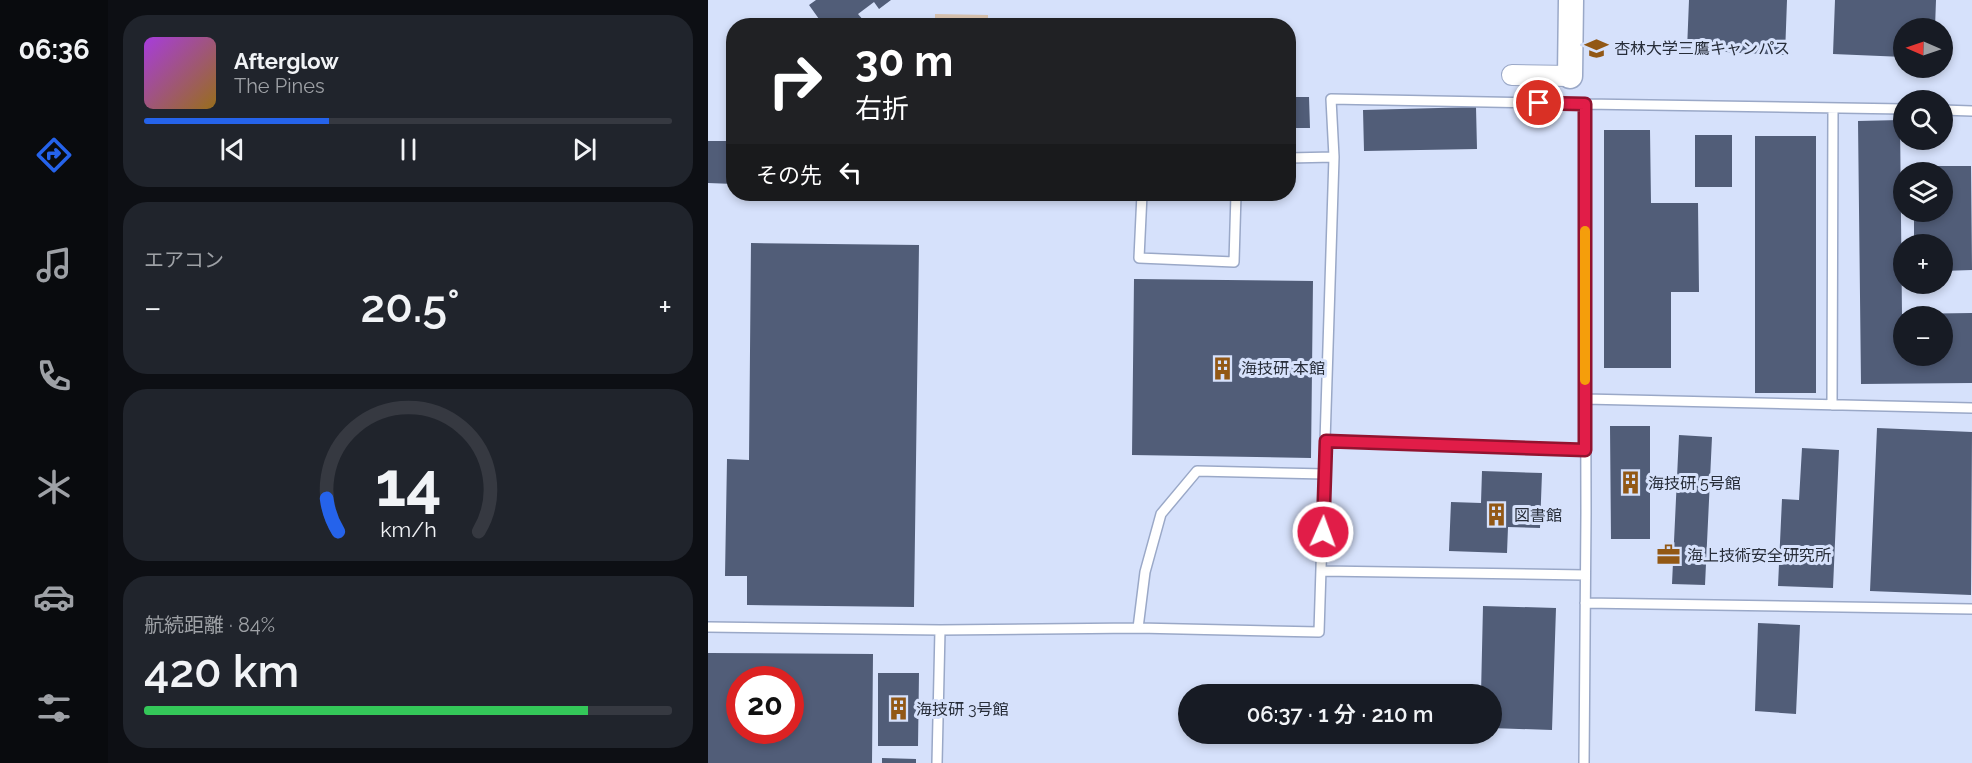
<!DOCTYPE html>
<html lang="ja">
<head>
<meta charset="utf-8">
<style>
	:root { --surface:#171b24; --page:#20242c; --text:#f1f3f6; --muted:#9ea1a6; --line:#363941; --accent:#2563eb }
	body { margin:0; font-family:Raleway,"Noto Sans JP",sans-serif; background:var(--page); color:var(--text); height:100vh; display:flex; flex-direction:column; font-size:22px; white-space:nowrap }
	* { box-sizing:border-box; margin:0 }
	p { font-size:20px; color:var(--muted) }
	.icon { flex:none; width:33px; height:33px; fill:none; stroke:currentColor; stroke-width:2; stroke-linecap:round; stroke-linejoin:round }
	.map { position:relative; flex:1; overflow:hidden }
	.drawer { display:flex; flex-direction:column; gap:15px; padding:15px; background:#0d0f14; width:600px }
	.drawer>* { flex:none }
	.guide { position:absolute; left:18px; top:18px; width:570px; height:183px; border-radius:24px; box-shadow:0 3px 9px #0003; background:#202124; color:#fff; overflow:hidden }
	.needle { width:39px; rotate:272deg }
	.tools { position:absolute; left:1185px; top:18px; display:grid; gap:12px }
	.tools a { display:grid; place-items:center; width:60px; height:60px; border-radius:50%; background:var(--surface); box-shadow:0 3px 9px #0003; font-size:30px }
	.speed { position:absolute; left:18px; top:666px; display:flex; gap:12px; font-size:30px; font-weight:700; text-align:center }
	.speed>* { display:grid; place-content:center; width:78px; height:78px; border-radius:50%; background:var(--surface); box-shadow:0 3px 9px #0003; line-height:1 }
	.speed .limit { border:9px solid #d22; background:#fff; color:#111 }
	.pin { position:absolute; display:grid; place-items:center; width:51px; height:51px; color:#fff; margin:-26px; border:3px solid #fff; border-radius:50%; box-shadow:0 2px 6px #0007 }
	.me { position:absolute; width:66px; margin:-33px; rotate:2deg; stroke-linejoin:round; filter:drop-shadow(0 0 4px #0008) }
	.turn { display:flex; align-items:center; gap:21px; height:126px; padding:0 30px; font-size:27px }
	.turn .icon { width:78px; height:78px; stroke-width:2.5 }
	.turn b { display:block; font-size:42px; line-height:51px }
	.then { display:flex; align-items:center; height:57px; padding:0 30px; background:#0003; gap:12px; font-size:22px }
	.big { font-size:45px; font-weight:600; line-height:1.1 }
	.drawer .widget { flex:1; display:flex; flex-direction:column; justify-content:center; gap:9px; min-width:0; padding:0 21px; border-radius:24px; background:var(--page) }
	.drawer .dial { align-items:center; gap:0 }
	.dial svg { height:156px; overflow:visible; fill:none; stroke:var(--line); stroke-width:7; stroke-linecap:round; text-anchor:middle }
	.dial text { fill:var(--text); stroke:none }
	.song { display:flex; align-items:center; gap:18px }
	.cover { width:72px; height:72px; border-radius:9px; background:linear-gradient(135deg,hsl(280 70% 55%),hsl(40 70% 35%)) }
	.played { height:6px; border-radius:3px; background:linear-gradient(90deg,var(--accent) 35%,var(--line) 35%) }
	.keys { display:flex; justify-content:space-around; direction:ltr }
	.heat { display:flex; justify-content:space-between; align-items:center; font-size:33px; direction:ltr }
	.charge { height:9px; border-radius:4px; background:linear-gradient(90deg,#34c759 84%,var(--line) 0) }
	.trip { position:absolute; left:470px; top:684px; width:324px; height:60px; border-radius:30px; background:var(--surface); box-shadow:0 3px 9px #0003; font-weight:600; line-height:60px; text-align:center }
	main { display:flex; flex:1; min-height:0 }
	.tabs { display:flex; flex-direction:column; width:108px; justify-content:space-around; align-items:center; background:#090b0e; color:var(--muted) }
	.tabs .icon { width:42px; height:42px }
	.tabs .selected { color:var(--accent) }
	.tabs b { font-size:27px; color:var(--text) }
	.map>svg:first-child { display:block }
</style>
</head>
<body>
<main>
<nav class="tabs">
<b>06:36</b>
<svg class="icon selected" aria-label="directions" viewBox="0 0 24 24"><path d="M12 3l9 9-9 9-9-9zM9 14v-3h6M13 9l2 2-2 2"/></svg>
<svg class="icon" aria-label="music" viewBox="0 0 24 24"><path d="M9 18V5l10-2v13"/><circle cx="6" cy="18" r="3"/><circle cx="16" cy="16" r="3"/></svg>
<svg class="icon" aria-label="phone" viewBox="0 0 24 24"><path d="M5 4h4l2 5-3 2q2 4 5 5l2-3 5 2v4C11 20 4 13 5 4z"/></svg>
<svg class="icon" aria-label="climate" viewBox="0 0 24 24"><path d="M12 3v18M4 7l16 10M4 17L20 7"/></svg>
<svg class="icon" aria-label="car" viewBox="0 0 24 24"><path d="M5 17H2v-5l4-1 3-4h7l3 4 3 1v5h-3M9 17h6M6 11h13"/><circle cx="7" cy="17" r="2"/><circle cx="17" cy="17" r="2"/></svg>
<svg class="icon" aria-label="filters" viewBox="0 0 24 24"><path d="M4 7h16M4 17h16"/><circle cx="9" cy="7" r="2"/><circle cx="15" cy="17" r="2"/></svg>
</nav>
<section class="drawer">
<div class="widget">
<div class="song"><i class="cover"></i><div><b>Afterglow</b><p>The Pines</p></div></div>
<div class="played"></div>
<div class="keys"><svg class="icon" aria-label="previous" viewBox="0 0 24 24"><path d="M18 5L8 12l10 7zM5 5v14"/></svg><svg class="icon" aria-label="pause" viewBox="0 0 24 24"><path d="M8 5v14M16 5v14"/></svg><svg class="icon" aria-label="next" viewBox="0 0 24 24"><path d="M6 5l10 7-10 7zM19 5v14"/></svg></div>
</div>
<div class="widget"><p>エアコン</p>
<div class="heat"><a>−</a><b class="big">20.5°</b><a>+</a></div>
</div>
<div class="widget dial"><svg viewBox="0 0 100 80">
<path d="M14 69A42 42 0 1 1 86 69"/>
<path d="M14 69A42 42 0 0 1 8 52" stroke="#2563eb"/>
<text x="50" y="56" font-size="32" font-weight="700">14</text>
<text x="50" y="72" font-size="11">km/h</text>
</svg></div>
<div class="widget"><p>航続距離 · 84%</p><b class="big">420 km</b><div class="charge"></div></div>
</section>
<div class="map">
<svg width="1264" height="763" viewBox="0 0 1264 763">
	<rect width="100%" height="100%" fill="#d6e1fb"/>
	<path fill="#dac4b0" d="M227 14 280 15V25H227Z"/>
	<path fill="#515d78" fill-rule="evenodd" d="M108 0H183L171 9 166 2 150 14 156 21 150 26H116L101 5Z
		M981 0H1079L1077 55 979 50Z
		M1127 0H1228L1227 28H1196V57L1125 54Z
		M580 97H601L602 128H580Z
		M768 107 769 149 656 151 655 110Z
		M1192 120 1194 314 1264 313V383L1153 384 1150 121ZM1196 316H1234V356H1196Z
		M896 130H942L943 203H990L991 292H963V368H896Z
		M987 135H1024V187H987Z
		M1047 136H1108V393H1047Z
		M0 141H26V184L0 183Z
		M1205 166H1263L1264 270 1234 271V244H1206V212H1234V172H1205Z
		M43 243 211 245 206 607 39 605V576H17L19 459 41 460Z
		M426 279 605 281 603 458 424 455Z
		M902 426H942V539H903Z
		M1169 428 1264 432 1263 595 1162 591Z
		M971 435 1004 437 997 585 964 584Z
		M1094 448 1131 450 1125 588 1070 586 1074 499 1091 500Z
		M774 471 834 473 832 528 800 527 799 553 741 551 743 502 773 503Z
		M775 606 848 608 844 730 783 728V694H773Z
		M1050 623 1092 625 1088 714 1047 711Z
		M0 653 165 654 164 763H0ZM32 680H82V730H32Z
		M170 673H211L210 746H170Z
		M174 758 208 759V763H174Z"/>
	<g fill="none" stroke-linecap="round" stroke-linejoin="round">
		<defs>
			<path id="service" d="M1234 110 1264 111
				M580 158 626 157
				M434 194 431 258 526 262 528 194
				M877 399 1264 408
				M1124 405 1125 108
				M618 441 877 450
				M614 571 877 575
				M877 603 1264 609
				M0 627 232 630 430 628 611 632 626 157 623 99 877 104
				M430 628 437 572 453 514 489 471 617 474
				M229 763 232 630
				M876 763 878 513 877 104 1196 109"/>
			<path id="minor" d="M804 75 862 76"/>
			<path id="tertiary" d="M862 76 863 0"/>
		</defs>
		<use href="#service" stroke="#9aa8c7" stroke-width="12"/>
		<use href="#minor" stroke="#9aa8c7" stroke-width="22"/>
		<use href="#tertiary" stroke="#9aa8c7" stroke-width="27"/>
		<use href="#service" stroke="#fff" stroke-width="9"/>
		<use href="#minor" stroke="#fff" stroke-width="20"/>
		<use href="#tertiary" stroke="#fff" stroke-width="24"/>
	</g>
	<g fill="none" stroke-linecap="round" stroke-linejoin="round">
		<defs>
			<path id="route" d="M615 532 618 441 877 450V104L831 103"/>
		</defs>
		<use href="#route" stroke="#92132f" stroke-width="15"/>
		<use href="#route" stroke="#e11d48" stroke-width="10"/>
		<path stroke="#f59e0b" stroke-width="10" d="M877 231V380"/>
	</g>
	<defs>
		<symbol id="university-bare" viewBox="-9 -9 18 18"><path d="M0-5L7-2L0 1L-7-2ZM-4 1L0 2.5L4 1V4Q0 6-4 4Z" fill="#925815" stroke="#d6e1fb" stroke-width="2.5" paint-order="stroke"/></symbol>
		<symbol id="building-bare" viewBox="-9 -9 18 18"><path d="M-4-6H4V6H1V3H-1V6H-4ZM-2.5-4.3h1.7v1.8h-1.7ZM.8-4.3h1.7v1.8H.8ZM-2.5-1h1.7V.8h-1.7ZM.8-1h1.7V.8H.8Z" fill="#925815" stroke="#d6e1fb" stroke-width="2.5" paint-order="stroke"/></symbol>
		<symbol id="office-bare" viewBox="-9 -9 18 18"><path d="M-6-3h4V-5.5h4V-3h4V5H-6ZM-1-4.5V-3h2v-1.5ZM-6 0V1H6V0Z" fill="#925815" stroke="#d6e1fb" stroke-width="2.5" paint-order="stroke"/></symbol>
	</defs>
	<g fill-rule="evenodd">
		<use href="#university-bare" x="872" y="32" width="33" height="33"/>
		<use href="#building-bare" x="498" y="352" width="33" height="33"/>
		<use href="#building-bare" x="906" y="466" width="33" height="33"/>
		<use href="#building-bare" x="772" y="498" width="33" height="33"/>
		<use href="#office-bare" x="944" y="538" width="33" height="33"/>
		<use href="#building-bare" x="174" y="692" width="33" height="33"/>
	</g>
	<g text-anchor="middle" stroke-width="6" stroke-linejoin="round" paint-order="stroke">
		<g font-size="16" fill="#272d39" stroke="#d6e1fb" text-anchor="start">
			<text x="906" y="54">杏林大学三鷹キャンパス</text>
			<text x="533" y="374">海技研 本館</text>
			<text x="940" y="489">海技研 5号館</text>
			<text x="806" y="521">図書館</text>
			<text x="979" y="561">海上技術安全研究所</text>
			<text x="208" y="715">海技研 3号館</text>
		</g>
	</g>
</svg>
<div class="tools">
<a><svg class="needle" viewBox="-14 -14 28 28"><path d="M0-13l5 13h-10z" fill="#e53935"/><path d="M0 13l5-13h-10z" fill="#9ea1a6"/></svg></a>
<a><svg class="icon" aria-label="search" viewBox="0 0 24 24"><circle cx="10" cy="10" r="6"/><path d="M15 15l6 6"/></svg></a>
<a><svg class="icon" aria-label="layers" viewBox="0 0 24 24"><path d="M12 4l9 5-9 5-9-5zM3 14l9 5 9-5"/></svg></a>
<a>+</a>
<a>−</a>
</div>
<div class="speed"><div class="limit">20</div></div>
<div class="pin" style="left:831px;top:103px;background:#d93025"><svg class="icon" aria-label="arrive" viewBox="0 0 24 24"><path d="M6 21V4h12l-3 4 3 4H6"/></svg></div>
<svg class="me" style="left:615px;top:532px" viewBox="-20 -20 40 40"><circle r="17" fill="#e11d48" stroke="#fff" stroke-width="3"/><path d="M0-11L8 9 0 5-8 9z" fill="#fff"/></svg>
<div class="trip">06:37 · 1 分 · 210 m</div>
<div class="guide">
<div class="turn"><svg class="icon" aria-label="right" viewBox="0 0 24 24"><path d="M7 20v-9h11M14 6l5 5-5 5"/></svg><div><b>30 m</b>右折</div></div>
<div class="then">その先<svg class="icon" aria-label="left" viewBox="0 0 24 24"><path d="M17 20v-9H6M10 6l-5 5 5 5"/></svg></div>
</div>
</div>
</main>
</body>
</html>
